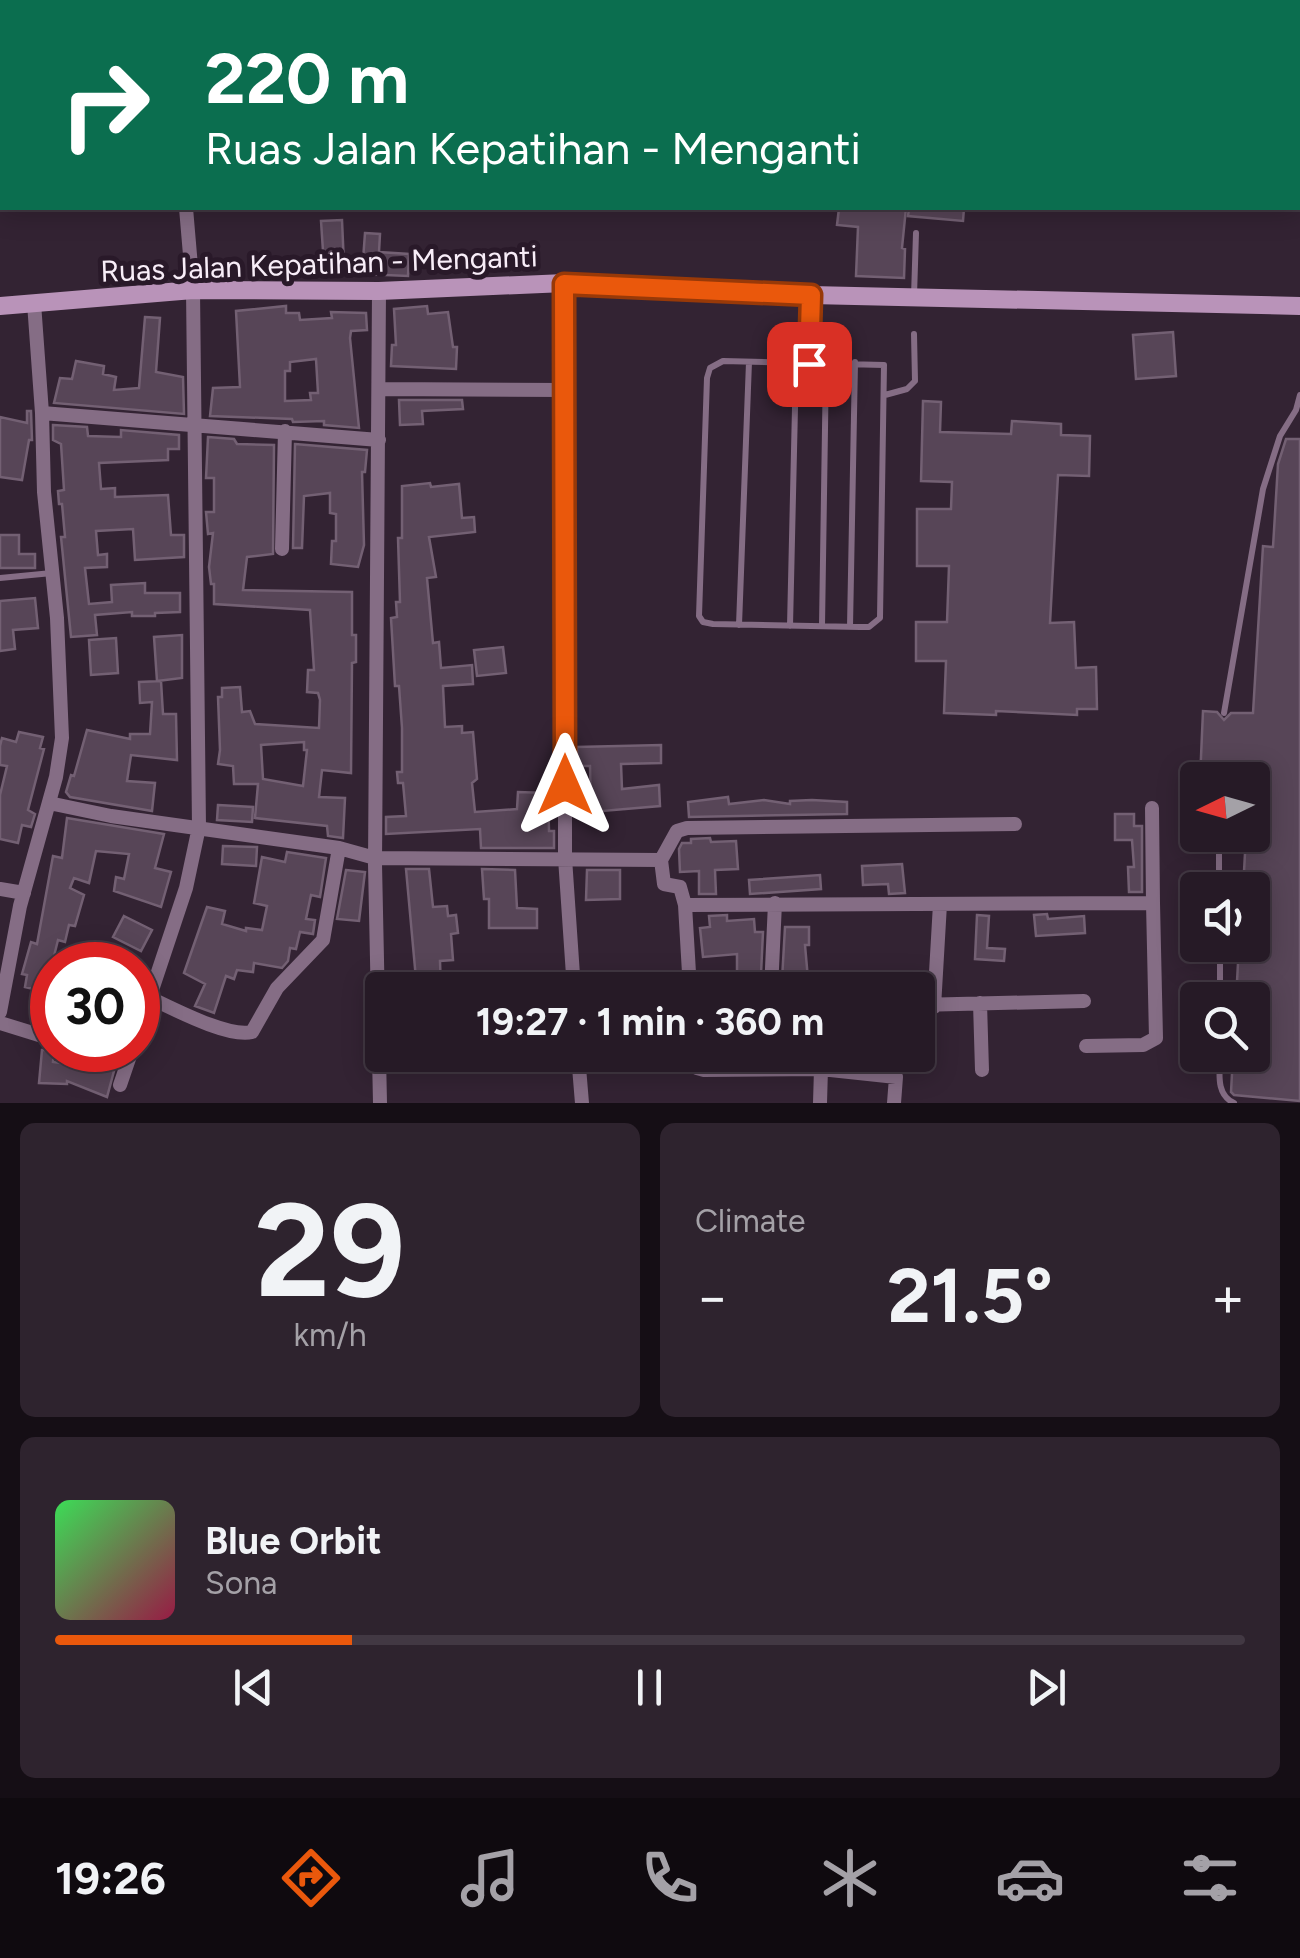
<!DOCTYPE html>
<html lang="en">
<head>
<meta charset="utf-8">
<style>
	:root { --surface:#261a26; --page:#2e232e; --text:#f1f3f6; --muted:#a4a1a7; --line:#423843; --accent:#ea580c }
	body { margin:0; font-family:Figtree,sans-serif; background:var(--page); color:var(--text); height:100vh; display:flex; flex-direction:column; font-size:38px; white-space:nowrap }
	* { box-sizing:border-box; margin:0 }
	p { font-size:32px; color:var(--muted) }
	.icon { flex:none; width:55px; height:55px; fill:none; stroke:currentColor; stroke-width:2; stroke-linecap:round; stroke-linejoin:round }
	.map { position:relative; height:1103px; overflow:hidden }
	.side { display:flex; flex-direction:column; gap:20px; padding:20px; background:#150e15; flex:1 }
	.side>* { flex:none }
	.guide { position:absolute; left:0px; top:0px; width:1300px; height:210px; box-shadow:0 5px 25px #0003,0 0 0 2px var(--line); background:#0b6e4f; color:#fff; overflow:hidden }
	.needle { width:65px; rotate:265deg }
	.fabs { position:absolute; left:1180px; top:762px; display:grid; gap:20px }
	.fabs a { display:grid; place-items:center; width:90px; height:90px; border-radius:10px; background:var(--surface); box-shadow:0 5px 25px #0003,0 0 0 2px var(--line); font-size:50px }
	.speed { position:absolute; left:30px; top:942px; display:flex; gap:20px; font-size:50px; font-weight:700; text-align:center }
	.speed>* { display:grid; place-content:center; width:130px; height:130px; border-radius:50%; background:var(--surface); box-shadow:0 5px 25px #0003,0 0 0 2px var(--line); line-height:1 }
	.speed .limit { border:15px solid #d22; background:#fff; color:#111 }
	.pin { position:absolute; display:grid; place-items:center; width:85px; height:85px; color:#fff; margin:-42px; border-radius:20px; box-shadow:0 5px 15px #0006 }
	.me { position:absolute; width:110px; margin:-55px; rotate:0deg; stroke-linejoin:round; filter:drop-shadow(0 0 8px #0008) }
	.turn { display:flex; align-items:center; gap:35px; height:210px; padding:0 40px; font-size:45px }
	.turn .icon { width:130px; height:130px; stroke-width:2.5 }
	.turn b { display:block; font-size:70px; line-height:85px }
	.big { font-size:75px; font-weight:700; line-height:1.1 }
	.side .widget { flex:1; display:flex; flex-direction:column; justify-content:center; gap:15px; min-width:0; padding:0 35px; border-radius:15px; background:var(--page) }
	.side .dial { align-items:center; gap:0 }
	.dial b { font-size:130px; line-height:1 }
	.song { display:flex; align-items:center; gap:30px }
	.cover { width:120px; height:120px; border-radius:15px; background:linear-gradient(135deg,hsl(130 70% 55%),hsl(340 70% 35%)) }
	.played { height:10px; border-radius:5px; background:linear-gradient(90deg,var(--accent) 25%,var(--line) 25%) }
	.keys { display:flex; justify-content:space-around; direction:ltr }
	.heat { display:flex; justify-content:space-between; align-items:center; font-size:55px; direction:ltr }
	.side .tiles { flex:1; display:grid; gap:20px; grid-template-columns:1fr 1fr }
	.widget:last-child { grid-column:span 2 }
	.trip { position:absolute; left:365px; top:972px; width:570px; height:100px; border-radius:10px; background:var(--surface); box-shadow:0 5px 25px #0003,0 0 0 2px var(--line); font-weight:700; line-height:100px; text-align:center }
	.tabs { display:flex; height:160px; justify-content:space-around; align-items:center; background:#0f0a0f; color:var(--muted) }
	.tabs .icon { width:70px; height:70px }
	.tabs .current { color:var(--accent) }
	.tabs b { font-size:45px; color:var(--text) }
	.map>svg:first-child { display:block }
</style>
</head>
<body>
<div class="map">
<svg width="1300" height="1103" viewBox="0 0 1300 1103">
	<rect width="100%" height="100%" fill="#332333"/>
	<path fill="#574557" stroke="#736073" stroke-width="2.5" fill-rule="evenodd" d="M839 208H906L902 248 905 249 904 278 856 276 858 227 837 225Z
		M909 208H964L963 221 908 216Z
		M342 220 344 265 324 266 321 221Z
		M365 233 380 234 379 252 409 254 408 276 362 274Z
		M286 306V313H299L300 320 332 318 331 312 366 313 367 330 351 331 350 338 359 428 324 425V421L293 422 292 419 210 416 213 388 240 387 236 311ZM316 359 318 393H310L311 400 285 401V371H290V362Z
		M427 306 428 314 448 312 453 347H457L456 369 391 366 392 345H396L394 309Z
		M145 317 160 318 156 372 183 377 184 414 54 403 60 378 72 379 76 361 104 366 103 374 116 377 114 390 139 388Z
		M1173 332 1176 376 1136 379 1133 335Z
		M399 400H462L463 409 422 411 423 424 400 425Z
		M923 401 941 402 940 432 1011 434 1012 421 1061 424V435L1090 436 1089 476 1058 475 1050 623 1074 622 1076 668 1096 667 1097 709H1077V715L996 711V715L944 713 946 661H916V622H947L949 566H917V509H951L952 482 921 481Z
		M27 411H31L32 440H29L22 480 0 477V417L27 423Z
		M53 425 87 427 88 436 121 437V430L179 435V449H168V460L99 463 101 489 115 488V497L168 495 171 535H184V557L135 560 133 529 96 531 98 555 107 554V567L85 568 89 604 112 602 111 585 145 583V593H180V612L155 613V616H132V612L95 615 97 635 71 637 61 537H65L62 504H59L58 491 64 490 61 444 53 440Z
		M208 437 234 439 237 444 274 445 273 554 247 557 243 590 352 592V635H356V662L352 663 351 773 322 770 319 797 345 798 343 838 328 836 327 826 255 818 258 784H234L233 766 218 764 220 750 218 697H222V688L240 687 242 712 250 711 255 724 319 728 320 700 318 693 307 692 308 670H314L310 610 214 604V584H211L209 567 213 533 208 534 206 512H214V478H206ZM304 742V750H307L303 786 263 779 261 745Z
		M1286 439H1300V1101L1234 1095 1231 1092 1233 1055H1252V1000H1236L1239 945H1252V890H1243L1246 835H1252V780H1200L1203 711 1217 712 1224 720 1231 713H1253L1263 546 1273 547 1278 464Z
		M295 444 367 450 365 472H362L364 545 358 567 331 564 332 541H336V514L330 513V493L304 496 302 548H293Z
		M430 483 431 487 459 484 462 518 474 517 475 532 429 537 436 577 427 578 433 643 439 642 441 668 472 665 473 684 443 686 445 727 462 726V733L473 732 477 779 472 783 475 812 517 809 518 792 548 793 549 831H554V848H481L480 829 386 834V817L406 816 403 783H398L397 772H402V728L399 686H395L391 618 397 617 396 602H400L398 538H402V486Z
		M0 535H19V554H35V568H0Z
		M35 598 38 628 13 630 15 649 0 651V601Z
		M182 635V678L157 681 154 637Z
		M116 638 118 673 91 675 89 640Z
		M503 647 506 673 477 676 474 650Z
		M161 681 163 714H176L177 760 131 755 127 781 155 783 152 811 70 797 66 792 71 775 74 776 87 730 130 739V734H150L152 702 140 703 139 682Z
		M19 732 43 737 40 748 44 749 28 810 35 814 31 827 22 825 18 843 0 839V795L7 766 0 765V746L2 738 16 742Z
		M661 745V763L621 764 622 789 659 785 660 806 591 812 590 766H577V747Z
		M728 797 729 804 764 800 790 804V801L812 800 847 802V814L689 817 688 802Z
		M218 805 253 807 252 822 217 820Z
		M1115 814H1134V826H1142V892H1129L1128 867H1134L1132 840H1115Z
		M67 818 164 834 155 868 171 872 161 907 114 891 116 877 124 879 129 854 96 851 89 883 74 878 70 888 84 895 75 926 69 925 65 942 58 940 50 972 47 985 52 986V1014L33 1008 38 990 25 987 27 975 22 974 31 942 37 944 53 856 62 858Z
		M710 838 711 842 736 841 738 869 715 870 716 894H699V871L680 872 679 849 682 843H691V839Z
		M223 846 257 847 256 866 222 864Z
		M287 852 326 858 320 897 311 895 306 919 315 920 313 934 300 932 296 949 290 948 288 961 282 968 254 963 253 972 237 970 234 979 226 976 214 1013 195 1006 205 984 184 973 207 907 225 911 222 924 246 931V928L262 930 267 906 254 903 262 857 285 862Z
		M902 864 905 893 889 894 888 884 863 885 862 866Z
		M406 869H429L433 907 447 906 448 916 456 915 458 933 451 934 453 960 440 961 441 990H417Z
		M482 869 515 870 517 908 537 909V928H489V899H484Z
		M346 870 365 872 359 921 337 919Z
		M587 870H620V899L586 900Z
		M820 875 821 889 750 894 749 880Z
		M1047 914 1048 919 1084 916 1085 933 1036 936 1034 915Z
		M727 915V921L754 919 755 932H763L761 974 737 975V954L703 957 700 928 710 927 709 916Z
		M977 915 989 916 987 948 1005 949 1004 961 975 959Z
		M124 916 152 930 141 951 113 937Z
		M785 927H809V945H805L808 979 782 980Z
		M42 1050H54L53 1062 75 1065 78 1058 114 1071 107 1097 67 1081V1084L39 1083Z"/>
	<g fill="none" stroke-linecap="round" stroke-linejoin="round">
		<path stroke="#856d85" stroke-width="6" d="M914 296 916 233
			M723 361 884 365 880 618 869 627H860L713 624 703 622 699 616 707 378 710 368Z
			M809 363 811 300
			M885 395 907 389 915 381 914 334
			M0 578 52 573
			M739 625 749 362
			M790 626 796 364
			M822 626 826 363
			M850 627 855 362
			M1224 713 1263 489 1280 436 1296 410 1300 395
			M1219 835V890
			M1220 945V1000
			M1220 1055C1220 1072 1215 1094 1234 1103"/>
		<path stroke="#856d85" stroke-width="14" d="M167 0V2
			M565 283V858L574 990
			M379 291 375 864 380 1103
			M379 389 564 390
			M42 413 379 440
			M282 549 285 431
			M49 803 111 816 339 848
			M0 889 24 893
			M685 905 1153 903 1152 808
			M821 988 831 990
			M690 990 685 905 680 887 664 884 661 860 677 831 687 828 1015 824
			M771 990 775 903
			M148 997C172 1008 228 1038 252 1032L277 988 323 940 339 848 375 858 661 860
			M980 1003 982 1070
			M918 1005 1084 1001
			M934 1007 940 904
			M0 1012 20 906 56 777 62 738 57 618 44 492 42 413 34 303
			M0 1023 52 1039
			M138 1032 186 888 199 827 193 290 186 208
			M1086 1046 1143 1045 1156 1038 1153 903
			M85 1050 127 1064
			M578 1055 582 1103
			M694 1055 697 1068 704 1070 821 1069 896 1077 894 1103
			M120 1085 132 1050
			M820 1103 821 1069"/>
		<path stroke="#b993b9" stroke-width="18" d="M0 306 193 290 379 291 565 283 811 295 1300 306"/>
	</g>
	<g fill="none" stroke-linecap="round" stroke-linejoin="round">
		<defs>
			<path id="route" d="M565 785 564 284 811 295 809 364"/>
		</defs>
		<use href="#route" stroke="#983908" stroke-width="25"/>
		<use href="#route" stroke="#ea580c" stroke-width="18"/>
	</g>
	<g text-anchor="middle" stroke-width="10" stroke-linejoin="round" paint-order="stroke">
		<g font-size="30" fill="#f8edf8" stroke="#291929">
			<text transform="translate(319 264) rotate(-2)" y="10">Ruas Jalan Kepatihan - Menganti</text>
		</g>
	</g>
</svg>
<div class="fabs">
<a><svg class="needle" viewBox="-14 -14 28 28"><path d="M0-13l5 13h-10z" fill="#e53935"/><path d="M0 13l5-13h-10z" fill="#a4a1a7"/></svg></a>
<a><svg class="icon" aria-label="sound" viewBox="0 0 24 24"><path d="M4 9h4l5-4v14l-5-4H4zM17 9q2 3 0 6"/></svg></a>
<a><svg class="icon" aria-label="search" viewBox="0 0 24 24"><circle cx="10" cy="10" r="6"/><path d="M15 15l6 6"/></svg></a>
</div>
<div class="speed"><div class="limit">30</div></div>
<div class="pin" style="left:809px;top:364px;background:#d93025"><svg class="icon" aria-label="arrive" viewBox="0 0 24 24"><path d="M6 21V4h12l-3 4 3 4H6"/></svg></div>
<svg class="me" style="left:565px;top:785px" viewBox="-20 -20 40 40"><path d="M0-17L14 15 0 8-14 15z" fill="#ea580c" stroke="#fff" stroke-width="4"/></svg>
<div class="trip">19:27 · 1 min · 360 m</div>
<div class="guide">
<div class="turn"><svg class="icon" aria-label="right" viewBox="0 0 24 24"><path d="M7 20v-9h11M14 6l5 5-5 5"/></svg><div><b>220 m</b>Ruas Jalan Kepatihan - Menganti</div></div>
</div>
</div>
<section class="side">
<div class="tiles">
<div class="widget dial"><b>29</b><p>km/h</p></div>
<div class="widget"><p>Climate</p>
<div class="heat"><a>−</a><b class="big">21.5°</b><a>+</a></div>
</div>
<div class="widget">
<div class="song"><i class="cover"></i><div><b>Blue Orbit</b><p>Sona</p></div></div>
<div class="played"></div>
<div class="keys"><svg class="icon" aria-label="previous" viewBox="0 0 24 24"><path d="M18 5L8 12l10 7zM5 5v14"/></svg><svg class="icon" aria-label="pause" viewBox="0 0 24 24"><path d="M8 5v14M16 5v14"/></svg><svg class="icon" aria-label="next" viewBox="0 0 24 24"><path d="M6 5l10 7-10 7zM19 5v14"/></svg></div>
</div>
</div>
</section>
<nav class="tabs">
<b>19:26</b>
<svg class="icon current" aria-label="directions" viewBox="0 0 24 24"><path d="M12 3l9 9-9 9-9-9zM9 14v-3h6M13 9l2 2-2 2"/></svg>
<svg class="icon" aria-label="music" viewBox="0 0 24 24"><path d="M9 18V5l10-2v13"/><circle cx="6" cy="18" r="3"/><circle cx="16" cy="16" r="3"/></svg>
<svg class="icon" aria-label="phone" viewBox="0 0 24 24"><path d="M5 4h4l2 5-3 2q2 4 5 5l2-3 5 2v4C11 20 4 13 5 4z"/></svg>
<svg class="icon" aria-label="climate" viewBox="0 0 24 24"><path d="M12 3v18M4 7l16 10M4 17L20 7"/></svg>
<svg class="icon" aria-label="car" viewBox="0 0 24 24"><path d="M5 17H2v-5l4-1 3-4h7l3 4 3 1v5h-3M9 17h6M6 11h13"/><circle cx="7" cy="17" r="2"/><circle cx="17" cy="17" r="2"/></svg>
<svg class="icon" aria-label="filters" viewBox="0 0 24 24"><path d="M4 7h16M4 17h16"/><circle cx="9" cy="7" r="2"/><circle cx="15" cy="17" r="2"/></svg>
</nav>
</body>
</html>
